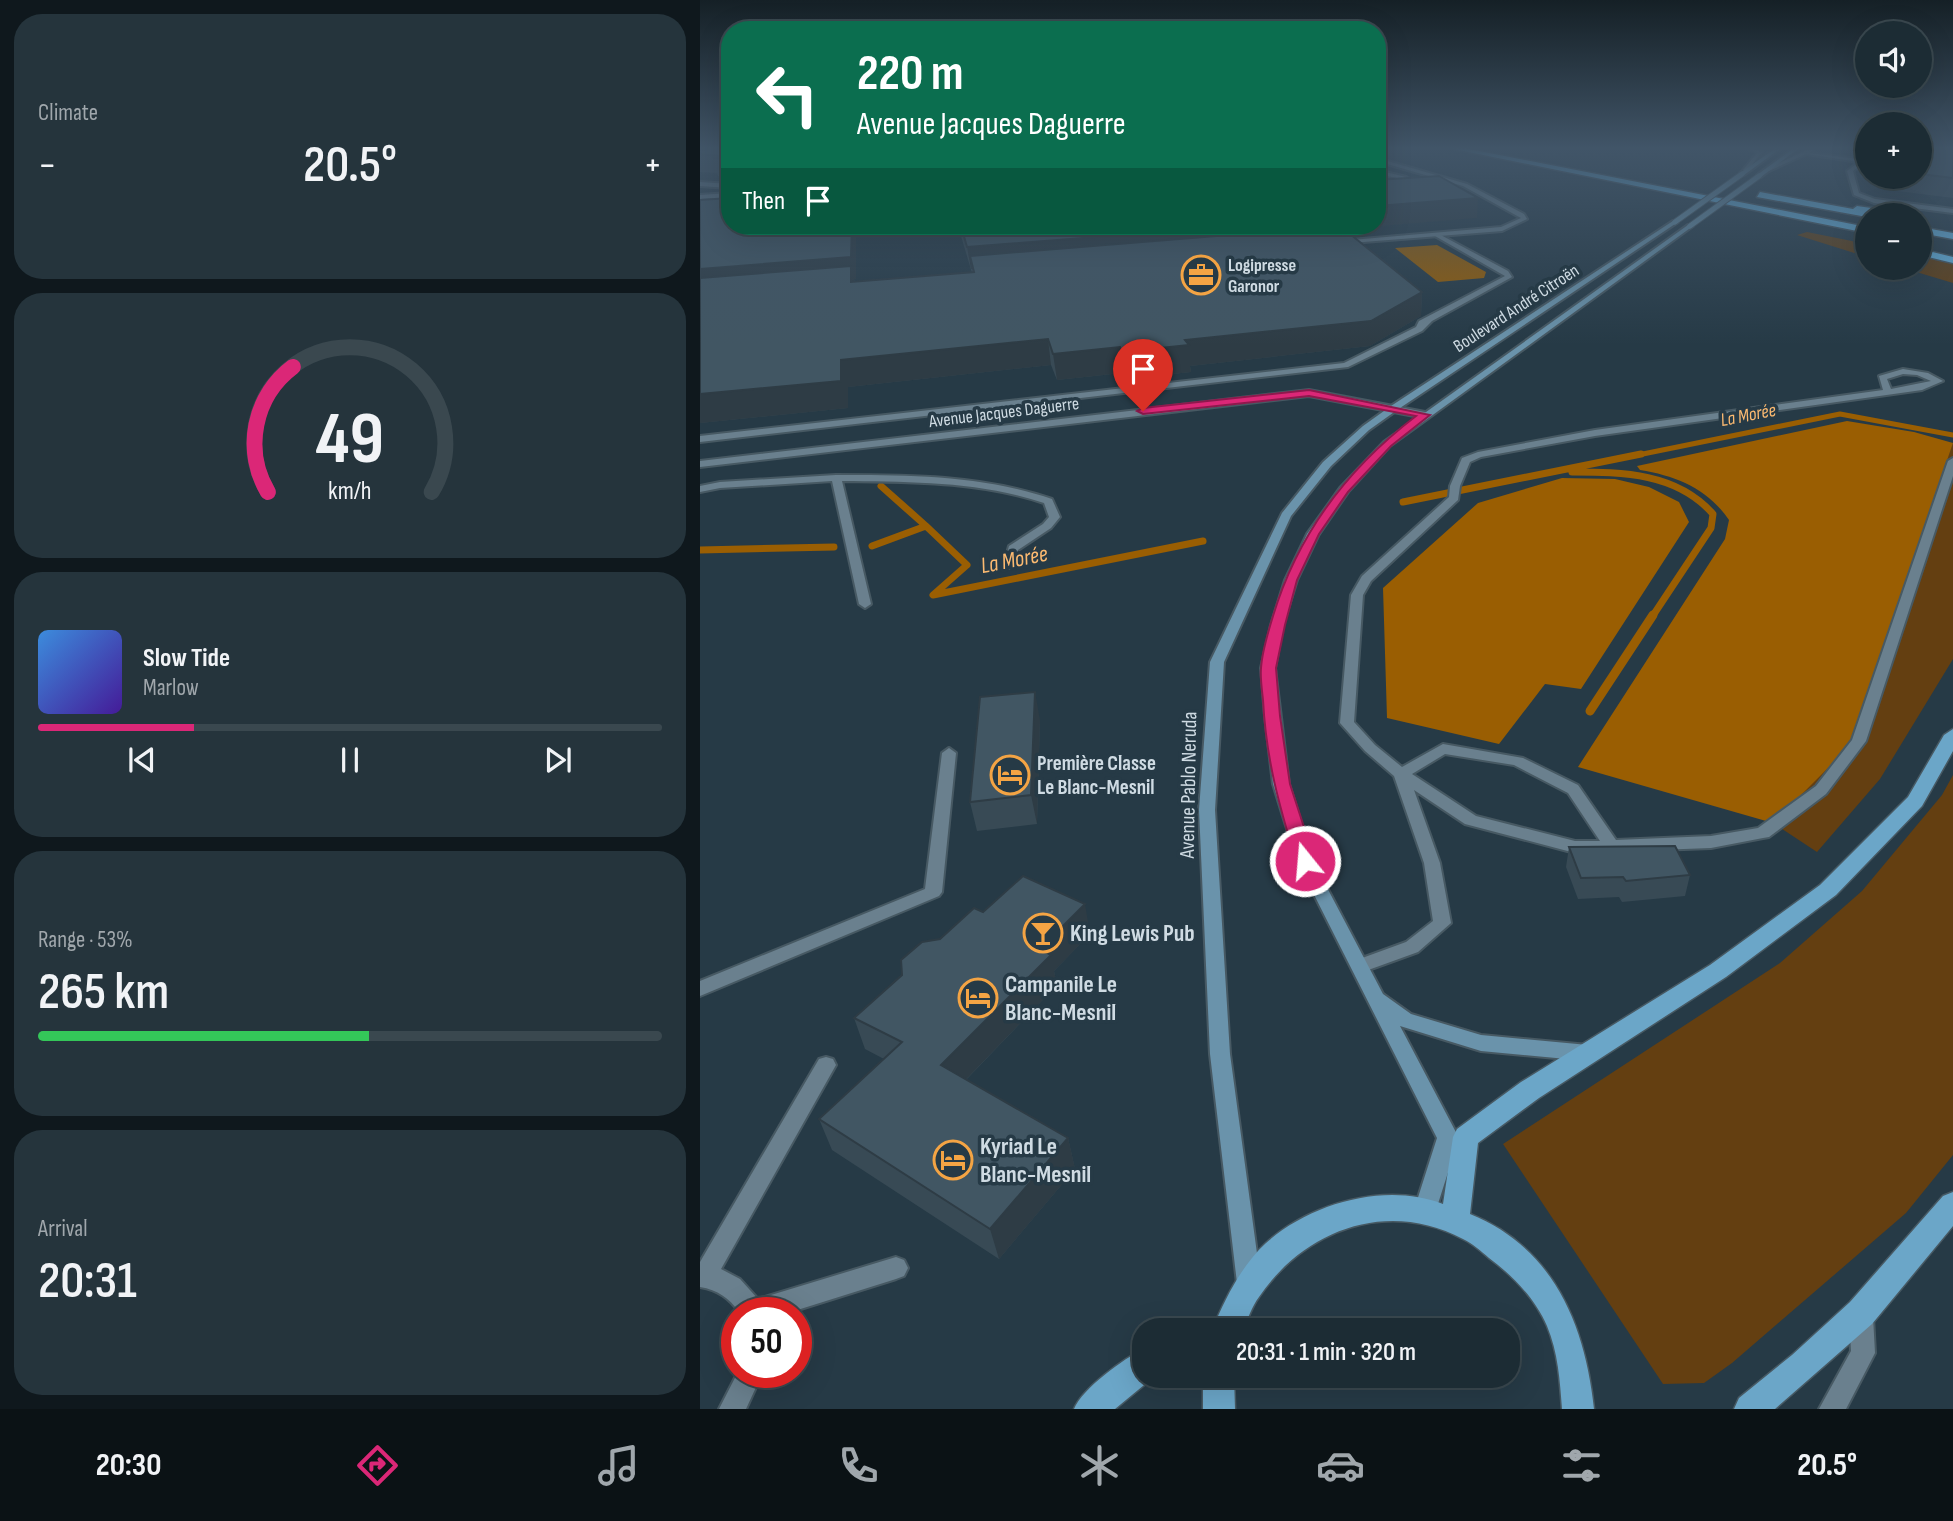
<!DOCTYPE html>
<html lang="en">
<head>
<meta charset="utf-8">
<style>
	:root { --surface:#1c2c34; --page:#25343c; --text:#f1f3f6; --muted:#a0a7ac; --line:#3a484f; --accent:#db2777 }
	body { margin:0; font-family:"Sofia Sans Condensed",sans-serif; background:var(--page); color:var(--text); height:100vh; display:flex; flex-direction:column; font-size:26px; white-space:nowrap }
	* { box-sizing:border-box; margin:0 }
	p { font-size:23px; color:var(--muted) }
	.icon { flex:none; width:38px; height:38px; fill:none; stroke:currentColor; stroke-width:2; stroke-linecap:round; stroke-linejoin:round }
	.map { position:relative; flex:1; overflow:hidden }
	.side { display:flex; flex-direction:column; gap:14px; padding:14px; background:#0f181d; width:700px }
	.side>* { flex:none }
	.banner { position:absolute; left:21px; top:21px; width:665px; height:214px; border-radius:28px; box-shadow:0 7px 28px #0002,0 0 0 2px var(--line); background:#0b6e4f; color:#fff; overflow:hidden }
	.tools { position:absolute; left:1155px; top:21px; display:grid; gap:14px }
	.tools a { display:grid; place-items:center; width:77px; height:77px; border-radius:50%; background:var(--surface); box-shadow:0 7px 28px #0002,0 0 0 2px var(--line); font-size:35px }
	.speed { position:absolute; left:21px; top:1297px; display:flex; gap:14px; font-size:35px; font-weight:700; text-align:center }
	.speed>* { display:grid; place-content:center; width:91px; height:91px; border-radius:50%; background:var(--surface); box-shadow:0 7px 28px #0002,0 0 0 2px var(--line); line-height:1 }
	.speed .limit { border:10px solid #d22; background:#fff; color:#111 }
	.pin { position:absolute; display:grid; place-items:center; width:60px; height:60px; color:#fff; margin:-72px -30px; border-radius:50% 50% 50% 0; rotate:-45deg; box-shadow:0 0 7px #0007 }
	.pin .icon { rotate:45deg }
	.me { position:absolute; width:77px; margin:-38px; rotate:343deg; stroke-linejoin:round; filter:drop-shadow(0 0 5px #0008) }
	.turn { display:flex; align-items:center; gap:24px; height:147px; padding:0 21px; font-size:32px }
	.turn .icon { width:91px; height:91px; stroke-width:2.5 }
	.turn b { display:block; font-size:49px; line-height:60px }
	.then { display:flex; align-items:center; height:66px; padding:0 21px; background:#0003; gap:14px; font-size:26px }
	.big { font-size:52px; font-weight:600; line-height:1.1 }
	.side .tile { flex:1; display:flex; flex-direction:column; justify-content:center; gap:10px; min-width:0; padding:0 24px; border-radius:28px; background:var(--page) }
	.side .dial { align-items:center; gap:0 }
	.dial svg { height:182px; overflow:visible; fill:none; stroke:var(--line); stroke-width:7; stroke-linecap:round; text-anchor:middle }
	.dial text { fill:var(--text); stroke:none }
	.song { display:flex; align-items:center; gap:21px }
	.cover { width:84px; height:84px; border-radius:10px; background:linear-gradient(135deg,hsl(210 70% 55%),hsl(260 70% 35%)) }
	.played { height:7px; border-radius:4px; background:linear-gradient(90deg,var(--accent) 25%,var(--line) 25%) }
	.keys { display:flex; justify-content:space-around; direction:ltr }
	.heat { display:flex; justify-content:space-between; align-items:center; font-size:38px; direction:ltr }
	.charge { height:10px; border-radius:5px; background:linear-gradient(90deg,#34c759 53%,var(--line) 0) }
	.trip { position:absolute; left:432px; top:1318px; width:388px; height:70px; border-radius:28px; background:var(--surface); box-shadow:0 7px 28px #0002,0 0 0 2px var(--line); font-weight:600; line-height:70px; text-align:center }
	.tab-bar { display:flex; height:112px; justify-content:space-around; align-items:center; background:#0b1215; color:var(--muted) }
	.tab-bar .icon { width:49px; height:49px }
	.tab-bar .selected { color:var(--accent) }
	.tab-bar b { font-size:32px; color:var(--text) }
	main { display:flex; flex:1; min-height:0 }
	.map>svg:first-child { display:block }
</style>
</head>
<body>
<main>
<section class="side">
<div class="tile"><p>Climate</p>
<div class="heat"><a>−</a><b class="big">20.5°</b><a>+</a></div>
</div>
<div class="tile dial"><svg viewBox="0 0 100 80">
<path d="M14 69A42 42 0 1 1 86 69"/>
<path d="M14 69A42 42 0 0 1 25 14" stroke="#db2777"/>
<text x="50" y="56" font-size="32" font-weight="700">49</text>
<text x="50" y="72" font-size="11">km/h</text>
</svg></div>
<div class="tile">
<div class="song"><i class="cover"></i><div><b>Slow Tide</b><p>Marlow</p></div></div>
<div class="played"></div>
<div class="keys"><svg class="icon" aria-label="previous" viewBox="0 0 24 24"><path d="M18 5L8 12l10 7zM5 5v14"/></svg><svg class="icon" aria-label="pause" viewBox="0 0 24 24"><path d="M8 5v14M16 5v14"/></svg><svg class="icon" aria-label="next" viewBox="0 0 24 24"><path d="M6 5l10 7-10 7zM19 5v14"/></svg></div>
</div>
<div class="tile"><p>Range · 53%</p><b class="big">265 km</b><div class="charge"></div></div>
<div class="tile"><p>Arrival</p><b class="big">20:31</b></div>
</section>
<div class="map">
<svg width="1253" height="1409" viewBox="0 0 1253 1409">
	<rect width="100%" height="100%" fill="#263a46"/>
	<path fill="#643f11" d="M1107 232 1167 244V257L1097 235Z
		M1220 255 1253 263V283L1203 268H1220Z
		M1253 442V659L1180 779 1117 852 1073 823 1175 674Z
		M1253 775V1155L1206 1213 1032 1363 1004 1383 963 1384 803 1144 1080 963 1162 891 1242 795Z"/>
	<path fill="#9a5e02" d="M737 245 786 272 784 278 738 282 695 248Z
		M1147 421 1214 432 1253 443 1149 747 1073 823 878 767 1025 539 1029 520C1008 489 977 476 940 470L937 466Z
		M862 478 915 479 949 487 979 502 989 522 881 689 845 684 799 744 687 718 683 588 778 503Z"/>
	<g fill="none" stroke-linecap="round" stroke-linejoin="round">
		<path stroke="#9a5e02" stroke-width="5" d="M933 456 1140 414 1253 435"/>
		<path stroke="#9a5e02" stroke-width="7" d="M872 472C923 472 977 473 1013 514L1011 528 952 617
			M181 486 226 526
			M703 502 941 454
			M172 546 226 526 267 565 233 595 503 541
			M0 550 134 547"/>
		<path stroke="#9a5e02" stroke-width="9" d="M890 711 953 615"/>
		<defs>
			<path id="service" d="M1048 148 1062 152 1046 172 1043 170 1057 153Z
				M1111 148 1115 149 1109 153 1167 160V164L1161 165 1153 171 1159 193 1175 199 1253 209V213L1174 203 1154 195 1147 171 1159 162 1106 154 1069 171 1064 170Z
				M677 170 706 177 718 184 713 185 702 179 677 174Z
				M0 182 30 184V188L0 186Z
				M30 193V197L0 199V195Z
				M737 233 808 271 812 277 732 321 722 331 648 367 0 442V436L644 363 716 327 719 321 805 276 735 236Z
				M1203 369 1228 373 1243 381 1222 390 895 436 781 457 770 462 760 486 758 500 671 581 663 595 654 722 675 745 702 767 743 744 823 758 878 785 916 840 1011 836 1058 828 1116 786 1152 740 1248 461 1253 458V476L1166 741 1126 794 1069 837 1063 838 1011 848 875 853 765 824 714 790 740 863 751 923 718 952 660 973 654 971 651 966 654 961 706 942 733 921 724 863 694 776 665 751 640 723 651 595 662 576 749 497 750 486 762 458 778 452 895 430 1183 390 1179 376ZM1203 374 1217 375 1231 381 1191 389 1187 379ZM745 754 814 765 868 793 900 841H875L776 816 712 774Z
				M136 475C210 475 281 475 352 499L360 517 351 528 318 550 316 564 310 568 304 564 309 546 343 524 349 517 344 503C278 481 211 482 142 481L171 604 165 608 159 604 132 481 20 488 0 492V486L20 482Z
				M249 748 256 753 242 892 239 896 0 996V981L225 889 242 753Z
				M126 1057 133 1059 136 1065 21 1269 40 1279 58 1299 196 1257 204 1260 208 1268 204 1276 196 1279 91 1312H39C29 1298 18 1290 0 1287V1262L119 1059Z
				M38 1372H63L46 1409H19Z"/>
			<path id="minor" d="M677 158 767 184 824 214 827 219 802 231 638 244 640 241 801 227 821 218 763 186 677 161Z
				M609 390 725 412 730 415 725 418 609 396 0 467V461Z"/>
			<path id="tertiary" d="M1161 1305 1170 1308 1173 1317 1175 1353 1146 1409H1119L1151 1351 1149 1317 1152 1308Z"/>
			<path id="secondary" d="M1076 148H1081L1044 175H1040V173Z
				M1094 148H1099L1061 177H1057V175Z
				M973 221 978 222 697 410 669 430 631 466 591 516 524 662 515 810 530 1054 561 1283 557 1291 549 1295 541 1291 537 1283 510 1054 499 810 510 662 582 513 623 462 663 426 691 406Z
				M988 225 993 226 690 446 648 492 619 534 597 580 583 625 575 668 589 784 613 861 683 994 711 1014 781 1035 888 1045 895 1047 898 1053 895 1059 888 1061 781 1051 700 1026 759 1138 736 1210 733 1217 725 1220 717 1217 714 1210 737 1138 597 861 573 784 565 716 561 668 571 625 585 580 607 534 640 488 684 442Z"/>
			<path id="primary" d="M1253 729V751L1222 806 1136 895 1026 977 839 1098 778 1143 770 1214C854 1248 885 1325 894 1409H862C860 1381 858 1352 847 1326 835 1298 812 1275 789 1258 781 1251 772 1243 763 1239 688 1199 605 1229 559 1297 552 1306 548 1319 543 1330H512C525 1299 541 1266 566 1243 611 1203 686 1182 743 1204L753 1137 757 1129 821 1082 1010 965 1120 885 1208 797 1244 735Z
				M1253 1192V1226L1172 1324 1075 1409H1034L1039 1398 1092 1355 1150 1302 1243 1196Z
				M444 1349V1376H455L415 1409H374C382 1389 424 1358 444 1349Z
				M503 1376H534L535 1409H503Z"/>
			<path id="motorway" d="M749 148H764L1167 227V233Z
				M1060 192 1153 209 1157 206 1200 212 1204 215 1167 217 1057 197Z
				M1220 227 1253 233V239L1220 233Z
				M1220 249 1253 257V263L1220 255Z"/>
		</defs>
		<use href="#service" stroke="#475963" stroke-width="4"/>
		<use href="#minor" stroke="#475963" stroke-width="4"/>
		<use href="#tertiary" stroke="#475963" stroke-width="4"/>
		<use href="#secondary" stroke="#475963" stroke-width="4"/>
		<use href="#primary" stroke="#475963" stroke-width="3"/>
		<use href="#motorway" stroke="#475963" stroke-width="3"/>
		<use href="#service" fill="#6a808e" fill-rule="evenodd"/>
		<use href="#minor" fill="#6a808e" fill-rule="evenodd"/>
		<use href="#tertiary" fill="#6a808e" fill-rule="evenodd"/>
		<use href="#secondary" fill="#6a93ab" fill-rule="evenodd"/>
		<use href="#primary" fill="#6ba6c8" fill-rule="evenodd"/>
		<use href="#motorway" fill="#6bbfef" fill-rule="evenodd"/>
		<defs>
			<path id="secondary-bridge" d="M975 222 1042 174
				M990 226 1059 176"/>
		</defs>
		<use href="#secondary-bridge" stroke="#475963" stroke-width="7" stroke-linecap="butt"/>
		<use href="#secondary-bridge" stroke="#6a93ab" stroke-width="5"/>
	</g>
	<path fill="#384a55" d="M30 148V177L18 176 17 173 0 172V151Z
		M1220 148H1253V198L1181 189 1184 177H1220Z
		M0 200 156 233V279H154L155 282 272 273 258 226H677L777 218 643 229 722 292 721 316 670 346 490 366 491 372 425 379 422 373 357 380 351 365 148 387V408L0 423Z
		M340 720 337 824 277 831 270 802Z
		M869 847 990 875 985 896 922 902 919 897 878 899 866 867Z
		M283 912 390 934 354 971 357 985 266 1080 368 1138 375 1169 299 1259 132 1150 119 1119 184 1059 165 1049 154 1018 240 939Z"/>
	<path fill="#2e3c45" d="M778 198 777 218 629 230 270 256 272 269H271L267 247 536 226H677V206Z
		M152 226H252L156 233V279H154L156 288 0 292V269Z
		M722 292 721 316 670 346 490 366 491 372 425 379 422 352Z
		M348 339 351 365 148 387V408L0 423V394L141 360Z
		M420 347 422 373 357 380 353 354Z
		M335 692 340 720 337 824 331 795Z
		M385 904 390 934 354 971 357 985 250 1096 241 1065 340 949Z
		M368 1138 375 1169 299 1259 290 1229Z"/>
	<path fill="#415663" stroke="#2e3c45" stroke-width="2" d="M11 148H30V159L13 158 19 156 0 154V151Z
		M1220 148H1253V178L1220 174Z
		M739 176 778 198 677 206V180Z
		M30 198V226H152L151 257 0 269V200Z
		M261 226H536L267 247Z
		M640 226 722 292 671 321 485 340 489 345 422 352 420 347 353 354 348 339 141 360V381L0 394V278L151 266V282L274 272 270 256Z
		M335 692 331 795 270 802 280 697Z
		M975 846 990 875 926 881 923 877 881 878 869 847Z
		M323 876 385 904 340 949 351 955 241 1065 368 1138 290 1229 119 1119 202 1042 154 1018 202 975 201 960 222 942 240 939 274 908 283 912Z"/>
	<linearGradient id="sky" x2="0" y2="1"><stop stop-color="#152026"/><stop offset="0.43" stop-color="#415568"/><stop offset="1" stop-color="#415568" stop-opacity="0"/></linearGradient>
	<rect width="1253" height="345" fill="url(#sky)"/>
	<path fill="#db2777" stroke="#8e194d" stroke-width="2" d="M609 390 730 415 691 446 648 492 619 534 597 580 585 625 576 668 580 716 590 784 615 861 612 866H598L596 861C579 805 566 759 563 700 562 690 560 678 561 668 562 651 568 632 573 616 598 533 648 468 716 416L609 396 443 414 437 411 443 408Z"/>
	<defs>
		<symbol id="office-ring" viewBox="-11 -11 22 22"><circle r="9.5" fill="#263a46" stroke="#f4a444" stroke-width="1.5"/><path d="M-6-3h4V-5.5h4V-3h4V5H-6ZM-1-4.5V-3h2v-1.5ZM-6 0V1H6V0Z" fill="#f4a444"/></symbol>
		<symbol id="hotel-ring" viewBox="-11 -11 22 22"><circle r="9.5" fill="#263a46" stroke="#f4a444" stroke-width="1.5"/><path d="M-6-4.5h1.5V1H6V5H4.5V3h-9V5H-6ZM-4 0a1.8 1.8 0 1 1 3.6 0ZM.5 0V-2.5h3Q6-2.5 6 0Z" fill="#f4a444"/></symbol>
		<symbol id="bar-ring" viewBox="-11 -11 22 22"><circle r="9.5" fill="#263a46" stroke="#f4a444" stroke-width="1.5"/><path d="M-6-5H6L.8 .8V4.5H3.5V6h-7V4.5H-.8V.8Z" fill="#f4a444"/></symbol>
	</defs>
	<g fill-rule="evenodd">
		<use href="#office-ring" x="479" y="253" width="44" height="44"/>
		<use href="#hotel-ring" x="288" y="753" width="44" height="44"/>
		<use href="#bar-ring" x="321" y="911" width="44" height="44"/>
		<use href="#hotel-ring" x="256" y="976" width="44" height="44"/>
		<use href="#hotel-ring" x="231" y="1138" width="44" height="44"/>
	</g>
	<g text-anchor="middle" stroke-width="7" stroke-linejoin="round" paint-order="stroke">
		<g font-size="18" font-weight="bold" fill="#cfdbe3" stroke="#263a46" text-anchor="start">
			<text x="528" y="271">Logipresse<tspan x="528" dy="21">Garonor</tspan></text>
		</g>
		<g font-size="18" fill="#cfdbe3" stroke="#263a46">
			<text transform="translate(816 308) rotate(-33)" y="6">Boulevard André Citroën</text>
			<text transform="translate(304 412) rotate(-7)" y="6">Avenue Jacques Daguerre</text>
		</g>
		<g font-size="19" font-style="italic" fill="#fcba71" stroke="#263a46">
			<text transform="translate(1048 414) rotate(-11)" y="7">La Morée</text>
		</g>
		<g font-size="21" font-weight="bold" fill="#cfdbe3" stroke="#263a46" text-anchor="start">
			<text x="337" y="770">Première Classe<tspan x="337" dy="24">Le Blanc-Mesnil</tspan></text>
		</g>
		<g font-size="21" fill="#cfdbe3" stroke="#263a46">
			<text transform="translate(488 785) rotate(-89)" y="7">Avenue Pablo Neruda</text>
		</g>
		<g font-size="23" font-style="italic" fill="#fcba71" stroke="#263a46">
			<text transform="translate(314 559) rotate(-11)" y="8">La Morée</text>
		</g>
		<g font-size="24" font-weight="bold" fill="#cfdbe3" stroke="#263a46" text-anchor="start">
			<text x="370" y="941">King Lewis Pub</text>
			<text x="305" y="992">Campanile Le<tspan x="305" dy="28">Blanc-Mesnil</tspan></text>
			<text x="280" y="1154">Kyriad Le<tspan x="280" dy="28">Blanc-Mesnil</tspan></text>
		</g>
	</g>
</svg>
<div class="tools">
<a><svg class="icon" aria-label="sound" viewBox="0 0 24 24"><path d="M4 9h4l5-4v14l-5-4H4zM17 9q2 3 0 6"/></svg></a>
<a>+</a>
<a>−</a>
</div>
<div class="speed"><div class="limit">50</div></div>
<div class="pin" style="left:443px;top:411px;background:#d93025"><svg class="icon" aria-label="arrive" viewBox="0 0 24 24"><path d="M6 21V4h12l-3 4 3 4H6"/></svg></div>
<svg class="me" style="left:605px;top:861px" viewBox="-20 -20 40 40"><circle r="17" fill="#db2777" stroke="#fff" stroke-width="3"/><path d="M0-11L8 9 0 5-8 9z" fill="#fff"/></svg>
<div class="trip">20:31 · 1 min · 320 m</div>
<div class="banner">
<div class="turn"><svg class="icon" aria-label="left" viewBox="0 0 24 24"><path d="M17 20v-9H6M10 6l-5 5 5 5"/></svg><div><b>220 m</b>Avenue Jacques Daguerre</div></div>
<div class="then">Then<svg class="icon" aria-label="arrive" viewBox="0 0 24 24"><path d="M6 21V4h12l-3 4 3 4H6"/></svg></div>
</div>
</div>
</main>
<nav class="tab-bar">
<b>20:30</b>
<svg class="icon selected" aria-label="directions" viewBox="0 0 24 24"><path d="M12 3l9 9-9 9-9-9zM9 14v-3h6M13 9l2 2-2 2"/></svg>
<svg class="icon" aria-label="music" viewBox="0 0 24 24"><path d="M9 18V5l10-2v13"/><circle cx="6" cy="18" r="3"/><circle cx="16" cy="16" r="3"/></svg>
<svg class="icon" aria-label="phone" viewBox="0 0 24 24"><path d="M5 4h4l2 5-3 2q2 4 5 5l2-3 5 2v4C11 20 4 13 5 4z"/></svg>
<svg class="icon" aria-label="climate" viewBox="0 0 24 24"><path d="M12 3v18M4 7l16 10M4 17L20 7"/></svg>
<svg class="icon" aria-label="car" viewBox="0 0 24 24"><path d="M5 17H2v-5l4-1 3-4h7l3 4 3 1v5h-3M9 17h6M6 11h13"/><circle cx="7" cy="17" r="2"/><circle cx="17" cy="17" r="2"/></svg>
<svg class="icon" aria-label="filters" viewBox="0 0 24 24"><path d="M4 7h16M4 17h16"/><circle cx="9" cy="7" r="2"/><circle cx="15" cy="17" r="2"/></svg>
<b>20.5°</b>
</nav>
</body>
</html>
